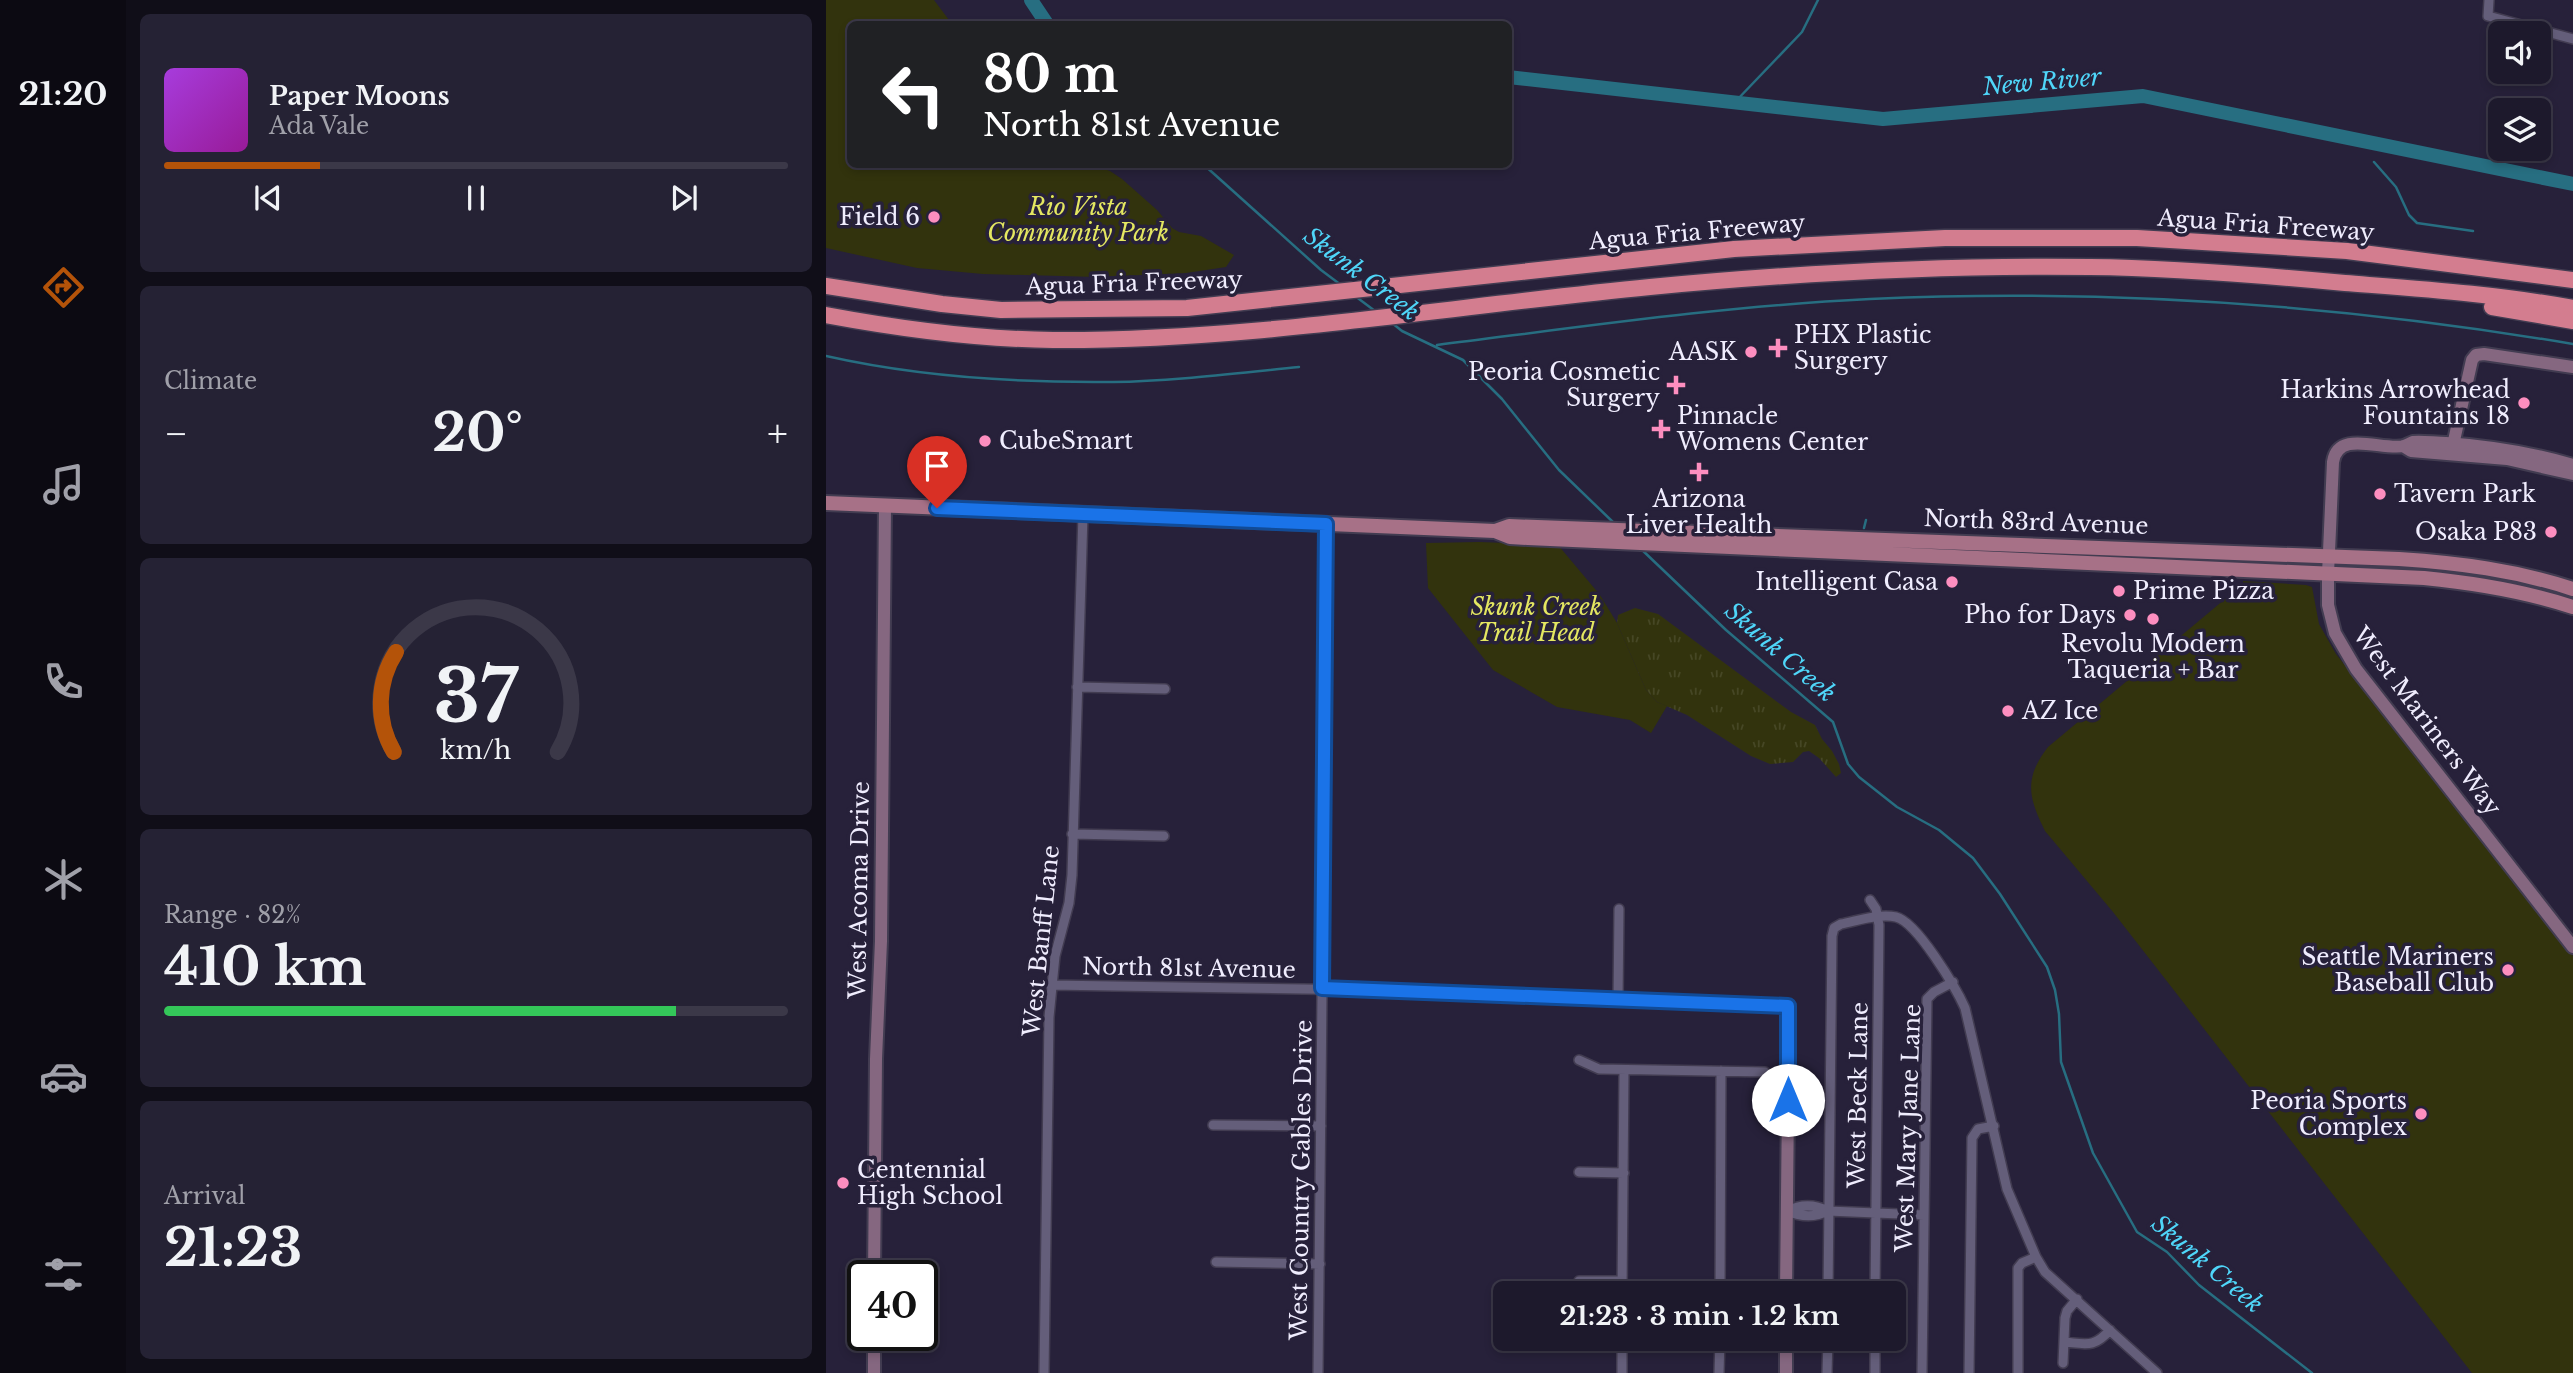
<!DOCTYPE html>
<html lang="en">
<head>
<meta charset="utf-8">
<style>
	:root { --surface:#1d192c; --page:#252234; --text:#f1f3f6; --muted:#a0a0a9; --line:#3b3848; --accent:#b45309 }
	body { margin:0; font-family:"Libre Baskerville",serif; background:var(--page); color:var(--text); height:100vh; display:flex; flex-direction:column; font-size:26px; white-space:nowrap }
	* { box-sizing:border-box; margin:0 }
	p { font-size:23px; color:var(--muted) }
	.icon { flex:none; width:38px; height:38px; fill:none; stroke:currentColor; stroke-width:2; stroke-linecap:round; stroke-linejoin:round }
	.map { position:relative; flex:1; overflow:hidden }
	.sheet { display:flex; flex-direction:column; gap:14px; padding:14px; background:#100e18; width:700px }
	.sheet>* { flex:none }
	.guide { position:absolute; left:21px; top:21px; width:665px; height:147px; border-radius:10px; box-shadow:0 4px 10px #0003,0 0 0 2px var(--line); background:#202124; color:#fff; overflow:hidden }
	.fabs { position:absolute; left:1662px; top:21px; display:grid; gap:14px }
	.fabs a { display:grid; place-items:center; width:63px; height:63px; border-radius:10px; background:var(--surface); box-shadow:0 4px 10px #0003,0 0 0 2px var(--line); font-size:35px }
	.speed { position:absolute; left:21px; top:1260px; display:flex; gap:14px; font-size:35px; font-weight:700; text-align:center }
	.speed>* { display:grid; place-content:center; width:91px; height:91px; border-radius:50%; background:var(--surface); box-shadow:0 4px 10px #0003,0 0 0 2px var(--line); line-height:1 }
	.speed .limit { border:4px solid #111; border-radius:10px; background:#fff; color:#111 }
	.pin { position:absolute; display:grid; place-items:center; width:60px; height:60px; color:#fff; margin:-72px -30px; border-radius:50% 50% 50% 0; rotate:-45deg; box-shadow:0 0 7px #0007 }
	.pin .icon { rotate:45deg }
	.me { position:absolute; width:77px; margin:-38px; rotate:0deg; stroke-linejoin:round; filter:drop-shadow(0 0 5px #0008) }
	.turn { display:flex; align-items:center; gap:24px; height:147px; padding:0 21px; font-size:32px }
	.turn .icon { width:91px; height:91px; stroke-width:2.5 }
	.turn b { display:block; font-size:49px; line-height:60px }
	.big { font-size:52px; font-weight:800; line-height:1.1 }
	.sheet .widget { flex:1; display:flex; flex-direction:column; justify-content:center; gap:10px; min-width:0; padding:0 24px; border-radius:10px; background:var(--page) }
	.sheet .dial { align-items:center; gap:0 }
	.dial svg { height:182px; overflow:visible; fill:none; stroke:var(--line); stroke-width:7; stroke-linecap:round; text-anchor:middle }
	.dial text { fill:var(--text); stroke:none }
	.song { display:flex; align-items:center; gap:21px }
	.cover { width:84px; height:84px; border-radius:10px; background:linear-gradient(135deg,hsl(280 70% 55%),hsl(300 70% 35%)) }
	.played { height:7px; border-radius:4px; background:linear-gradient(90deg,var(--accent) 25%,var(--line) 25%) }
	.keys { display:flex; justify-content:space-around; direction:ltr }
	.heat { display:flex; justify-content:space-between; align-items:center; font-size:38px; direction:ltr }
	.charge { height:10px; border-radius:5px; background:linear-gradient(90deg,#34c759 82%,var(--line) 0) }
	.trip { position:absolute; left:667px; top:1281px; width:413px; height:70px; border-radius:10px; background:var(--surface); box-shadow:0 4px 10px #0003,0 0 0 2px var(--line); font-weight:800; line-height:70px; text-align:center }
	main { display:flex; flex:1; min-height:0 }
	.dock { display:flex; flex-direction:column; width:126px; justify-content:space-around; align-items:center; background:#0c0a12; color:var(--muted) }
	.dock .icon { width:49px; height:49px }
	.dock .current { color:var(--accent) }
	.dock b { font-size:32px; color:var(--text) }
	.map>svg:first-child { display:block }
</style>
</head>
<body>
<main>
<nav class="dock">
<b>21:20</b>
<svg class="icon current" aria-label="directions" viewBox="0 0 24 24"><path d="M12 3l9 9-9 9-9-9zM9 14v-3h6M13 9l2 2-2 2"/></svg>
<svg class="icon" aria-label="music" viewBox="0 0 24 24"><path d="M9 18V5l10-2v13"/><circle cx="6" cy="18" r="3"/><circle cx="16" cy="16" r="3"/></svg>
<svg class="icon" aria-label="phone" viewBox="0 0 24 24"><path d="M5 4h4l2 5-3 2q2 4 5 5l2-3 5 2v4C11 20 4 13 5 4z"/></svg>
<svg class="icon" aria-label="climate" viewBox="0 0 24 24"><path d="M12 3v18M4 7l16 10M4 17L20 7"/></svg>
<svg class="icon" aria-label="car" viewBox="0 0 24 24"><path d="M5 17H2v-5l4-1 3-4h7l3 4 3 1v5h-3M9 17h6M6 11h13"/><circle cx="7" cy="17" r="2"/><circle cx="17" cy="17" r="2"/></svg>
<svg class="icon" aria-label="filters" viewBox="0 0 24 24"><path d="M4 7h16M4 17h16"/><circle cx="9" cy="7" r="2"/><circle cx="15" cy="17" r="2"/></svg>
</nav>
<section class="sheet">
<div class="widget">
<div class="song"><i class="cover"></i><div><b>Paper Moons</b><p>Ada Vale</p></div></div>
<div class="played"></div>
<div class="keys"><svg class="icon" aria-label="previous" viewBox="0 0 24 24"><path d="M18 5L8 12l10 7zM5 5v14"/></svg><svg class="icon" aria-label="pause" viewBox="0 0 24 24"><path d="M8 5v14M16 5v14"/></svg><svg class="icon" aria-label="next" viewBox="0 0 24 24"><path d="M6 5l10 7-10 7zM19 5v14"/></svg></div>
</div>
<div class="widget"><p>Climate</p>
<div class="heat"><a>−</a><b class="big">20°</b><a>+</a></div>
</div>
<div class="widget dial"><svg viewBox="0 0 100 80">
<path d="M14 69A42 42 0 1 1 86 69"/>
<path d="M14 69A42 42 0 0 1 15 25" stroke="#b45309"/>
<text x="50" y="56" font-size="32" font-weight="700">37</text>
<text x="50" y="72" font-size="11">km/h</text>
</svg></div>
<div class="widget"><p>Range · 82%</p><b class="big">410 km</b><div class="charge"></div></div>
<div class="widget"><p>Arrival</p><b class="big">21:23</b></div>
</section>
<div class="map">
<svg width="1747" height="1373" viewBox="0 0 1747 1373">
	<defs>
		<pattern id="grass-tufts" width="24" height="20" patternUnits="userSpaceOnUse" patternTransform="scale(1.75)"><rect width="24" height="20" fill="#32330d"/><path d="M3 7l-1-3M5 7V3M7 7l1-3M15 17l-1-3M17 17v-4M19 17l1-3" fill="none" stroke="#464725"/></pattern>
	</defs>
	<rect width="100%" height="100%" fill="#27213a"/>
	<path fill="url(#grass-tufts)" d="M809 608 832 614 965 712 989 725 996 739 1006 751 1013 764 1015 773 1010 777 993 758 983 751 977 752 967 762 944 764 925 756 861 715 831 702 820 690 791 623 792 615Z"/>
	<path fill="#32330d" d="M0 0H108L126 24H24V164L266 165 284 171 296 179 331 210 346 228 353 232 375 236 408 255 400 267 360 273 271 277 157 274 91 268 0 248Z
		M653 542 732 545 774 595 791 623 820 690 831 702 841 706 825 733 804 720 731 707 667 670 602 588 600 543Z
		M1417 581 1480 585 1486 587 1493 624 1510 654 1747 956V1373H1646L1287 912 1219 831C1202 797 1198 778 1222 747L1417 584Z"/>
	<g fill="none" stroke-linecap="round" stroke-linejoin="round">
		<path stroke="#276e81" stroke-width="2.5" d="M909 102 976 32 992 0
			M1548 162 1570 187 1583 215 1591 223 1647 231
			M377 164 495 270 515 285
			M529 296 549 311
			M566 323 576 331 637 360 676 399 733 470 789 524
			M611 345C755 327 899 306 1044 299 1279 288 1516 305 1747 344
			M0 356C93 377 191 383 287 382 349 381 411 373 473 367
			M1038 528 1040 520
			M814 548 900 630 1007 722 1022 764 1033 777 1071 807 1113 830 1147 858 1174 894 1221 967 1229 990 1233 1014 1235 1062 1267 1153 1311 1232 1341 1252 1373 1285 1486 1373"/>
		<path stroke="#276e81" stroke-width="14" d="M205 0 221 24
			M682 77 1057 119 1317 96 1747 184"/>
		<defs>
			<path id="street" d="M1663 0 1662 16 1747 39
				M251 687 339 689
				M246 834 338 836
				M1044 900 1050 909 1053 925 1049 1293
				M224 985 543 990 963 1006
				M792 1001 793 909
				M753 1060 773 1069 939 1072
				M387 1125 495 1126
				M753 1172 798 1173
				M961 1211C975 1204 988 1204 1002 1211L1098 1215
				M961 1211C975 1217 988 1218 1002 1211
				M390 1262 494 1264
				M753 1281H796
				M796 1293 798 1070
				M894 1293 895 1071
				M1002 1293 1006 936 1008 928 1015 924C1031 921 1053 913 1070 917 1091 922 1130 988 1139 1008L1181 1189 1210 1257 1219 1272 1331 1373
				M796 1339V1373
				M1238 1342C1261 1344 1268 1348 1284 1330
				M1237 1363 1239 1318 1241 1311 1251 1299
				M218 1373 223 1017 229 956 243 903 246 875 257 514
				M492 1373 501 524
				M893 1373 894 1339
				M1001 1373 1002 1339
				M1049 1373V1339
				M1096 1373 1101 999 1108 992 1127 982
				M1143 1373 1146 1138 1152 1129 1168 1126
				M1192 1373V1268L1196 1263 1210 1257"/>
			<path id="secondary" d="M1577 446 1585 451 1681 459 1747 474
				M1625 454 1646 360 1650 355 1658 354 1747 367
				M1747 465C1706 453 1663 446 1620 443 1609 443 1597 441 1587 442 1584 443 1581 445 1578 446 1556 451 1512 429 1507 462L1502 574V605L1509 633 1530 669 1747 947
				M48 1276 50 1059 55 941 59 505
				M960 1293 963 1006
				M48 1335V1373
				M960 1373V1339"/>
			<path id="primary" d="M0 503 669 531 684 537 702 538 1598 578C1649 583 1698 591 1747 607
				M669 531 683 526 1573 559C1633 563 1689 570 1747 589"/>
			<path id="highway" d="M0 286 116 304 175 310 361 308 908 249 1119 238H1311L1521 251 1747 280
				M1666 307 1747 321
				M0 315C75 329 151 339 227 340 427 341 626 306 824 287 971 273 1117 265 1264 267 1350 268 1434 275 1519 283 1595 289 1672 294 1747 308"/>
		</defs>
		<use href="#street" stroke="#423c51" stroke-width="12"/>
		<use href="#secondary" stroke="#423c51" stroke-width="16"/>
		<use href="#primary" stroke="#423c51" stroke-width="18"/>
		<use href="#highway" stroke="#423c51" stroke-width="19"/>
		<use href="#street" stroke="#645e7a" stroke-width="9"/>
		<use href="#secondary" stroke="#856780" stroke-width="12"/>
		<use href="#primary" stroke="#a77187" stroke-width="14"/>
		<use href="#highway" stroke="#d37d8f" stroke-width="16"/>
	</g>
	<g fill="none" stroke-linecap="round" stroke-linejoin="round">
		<defs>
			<path id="route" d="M111 508 500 524 496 988 962 1006V1100"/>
		</defs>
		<use href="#route" stroke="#114b97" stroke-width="18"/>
		<use href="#route" stroke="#1a73e8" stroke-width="12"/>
	</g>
	<g fill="#fd8ebf" stroke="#27213a" stroke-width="2.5">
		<circle cx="108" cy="217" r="7"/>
		<path d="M948.5 337.5h7v7h7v7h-7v7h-7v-7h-7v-7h7z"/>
		<circle cx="925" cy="352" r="7"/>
		<path d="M846.5 374.5h7v7h7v7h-7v7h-7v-7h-7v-7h7z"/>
		<circle cx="1698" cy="403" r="7"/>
		<path d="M831.5 418.5h7v7h7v7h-7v7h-7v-7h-7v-7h7z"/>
		<circle cx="159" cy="441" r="7"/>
		<path d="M869.5 461.5h7v7h7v7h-7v7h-7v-7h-7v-7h7z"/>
		<circle cx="1554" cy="494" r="7"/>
		<circle cx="1725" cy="532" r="7"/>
		<circle cx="1126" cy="582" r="7"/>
		<circle cx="1293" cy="591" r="7"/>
		<circle cx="1304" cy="615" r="7"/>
		<circle cx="1327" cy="619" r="7"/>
		<circle cx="1182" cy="711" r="7"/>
		<circle cx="1682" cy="970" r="7"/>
		<circle cx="1595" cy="1114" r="7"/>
		<circle cx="17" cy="1183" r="7"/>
	</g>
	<g text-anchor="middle" stroke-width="7" stroke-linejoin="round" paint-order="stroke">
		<g font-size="23" font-style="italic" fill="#e4e761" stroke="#27213a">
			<text x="252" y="215">Rio Vista<tspan x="252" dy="26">Community Park</tspan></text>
			<text x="710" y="615">Skunk Creek<tspan x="710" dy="26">Trail Head</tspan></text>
		</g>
		<g font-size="23" fill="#f0edfe" stroke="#27213a" text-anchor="end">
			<text x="94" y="225">Field 6</text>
			<text x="968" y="343" text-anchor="start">PHX Plastic<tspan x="968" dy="26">Surgery</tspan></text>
			<text x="911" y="360">AASK</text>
			<text x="834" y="380">Peoria Cosmetic<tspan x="834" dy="26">Surgery</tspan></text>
			<text x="1684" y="398">Harkins Arrowhead<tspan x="1684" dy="26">Fountains 18</tspan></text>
			<text x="851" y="424" text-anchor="start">Pinnacle<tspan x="851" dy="26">Womens Center</tspan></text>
			<text x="173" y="449" text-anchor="start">CubeSmart</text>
			<text x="1568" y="502" text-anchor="start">Tavern Park</text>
			<text x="873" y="507" text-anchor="middle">Arizona<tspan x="873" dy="26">Liver Health</tspan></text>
			<text x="1711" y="540">Osaka P83</text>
			<text x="1112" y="590">Intelligent Casa</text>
			<text x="1307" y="599" text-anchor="start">Prime Pizza</text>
			<text x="1290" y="623">Pho for Days</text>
			<text x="1327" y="652" text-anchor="middle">Revolu Modern<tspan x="1327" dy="26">Taqueria + Bar</tspan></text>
			<text x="1196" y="719" text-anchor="start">AZ Ice</text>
			<text x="1668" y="965">Seattle Mariners<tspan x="1668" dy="26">Baseball Club</tspan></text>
			<text x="1581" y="1109">Peoria Sports<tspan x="1581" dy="26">Complex</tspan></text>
			<text x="31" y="1178" text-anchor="start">Centennial<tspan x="31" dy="26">High School</tspan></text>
		</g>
		<g font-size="23" fill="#f0edfe" stroke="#27213a">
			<text transform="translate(1440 225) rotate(4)" y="8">Agua Fria Freeway</text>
			<text transform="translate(871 232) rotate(-5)" y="8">Agua Fria Freeway</text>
			<text transform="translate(308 283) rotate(-2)" y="8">Agua Fria Freeway</text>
			<text transform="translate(1210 522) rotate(2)" y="8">North 83rd Avenue</text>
			<text transform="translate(1601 721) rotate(53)" y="8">West Mariners Way</text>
			<text transform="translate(33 890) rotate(-89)" y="8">West Acoma Drive</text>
			<text transform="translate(215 941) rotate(-84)" y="8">West Banff Lane</text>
			<text transform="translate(363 968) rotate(1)" y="8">North 81st Avenue</text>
			<text transform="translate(1032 1095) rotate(-89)" y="8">West Beck Lane</text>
			<text transform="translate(1082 1128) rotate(-88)" y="8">West Mary Jane Lane</text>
			<text transform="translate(475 1180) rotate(-89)" y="8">West Country Gables Drive</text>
		</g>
		<g font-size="24" font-style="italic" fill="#4fd6f9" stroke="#27213a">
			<text transform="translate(1216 82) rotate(-5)" y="8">New River</text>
			<text transform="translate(535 274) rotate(37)" y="8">Skunk Creek</text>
			<text transform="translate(954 652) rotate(41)" y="8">Skunk Creek</text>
			<text transform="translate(1381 1264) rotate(40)" y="8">Skunk Creek</text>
		</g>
	</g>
</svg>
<div class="fabs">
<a><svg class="icon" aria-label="sound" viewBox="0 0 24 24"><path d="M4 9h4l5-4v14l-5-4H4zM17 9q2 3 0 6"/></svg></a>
<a><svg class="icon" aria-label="layers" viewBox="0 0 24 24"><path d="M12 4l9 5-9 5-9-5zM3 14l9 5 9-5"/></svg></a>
</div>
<div class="speed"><div class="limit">40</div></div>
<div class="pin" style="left:111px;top:508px;background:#d93025"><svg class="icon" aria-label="arrive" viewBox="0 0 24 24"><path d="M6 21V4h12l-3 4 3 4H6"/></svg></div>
<svg class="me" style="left:962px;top:1100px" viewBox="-20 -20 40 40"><circle r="19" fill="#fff"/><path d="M0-13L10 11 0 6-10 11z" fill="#1a73e8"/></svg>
<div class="trip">21:23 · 3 min · 1.2 km</div>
<div class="guide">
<div class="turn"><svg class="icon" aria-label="left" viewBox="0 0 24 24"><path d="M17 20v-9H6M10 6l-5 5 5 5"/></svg><div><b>80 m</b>North 81st Avenue</div></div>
</div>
</div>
</main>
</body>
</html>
